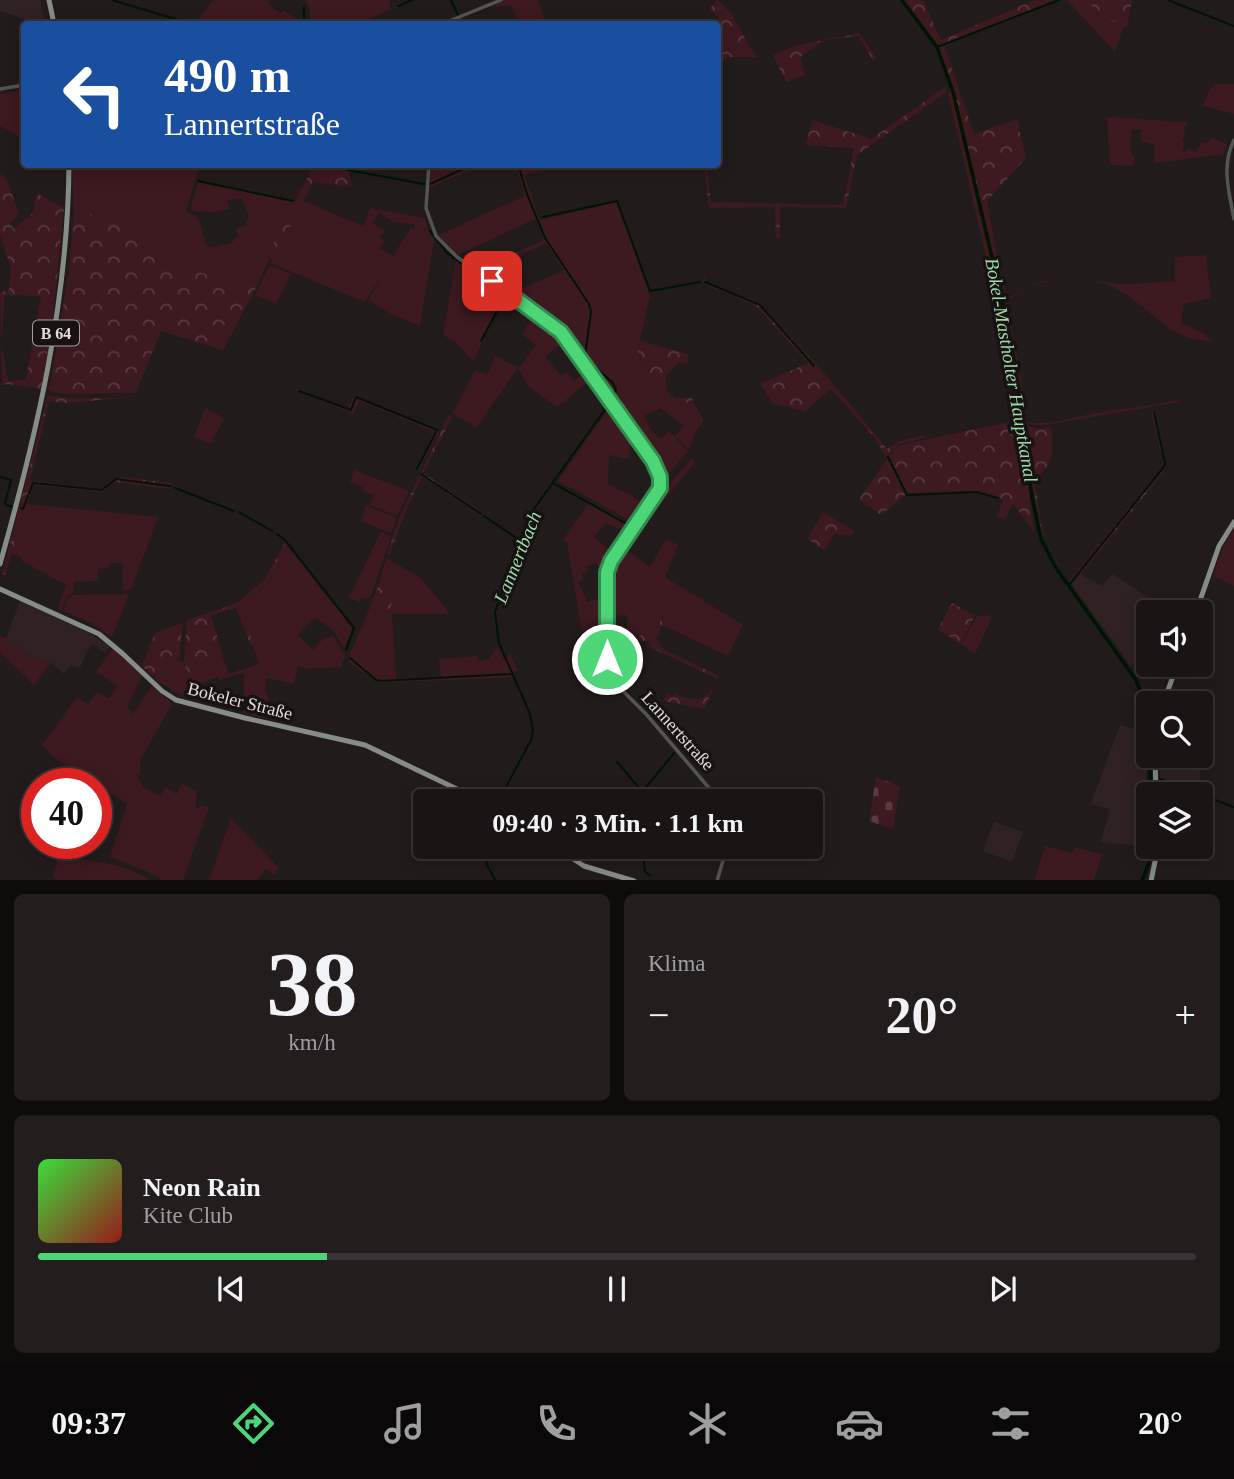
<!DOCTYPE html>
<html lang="de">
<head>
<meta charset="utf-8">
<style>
	:root { --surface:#1a1414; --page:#231d1d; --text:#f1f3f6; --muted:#9f9ea0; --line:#383334; --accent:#4cd677 }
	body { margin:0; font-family:"Times New Roman",serif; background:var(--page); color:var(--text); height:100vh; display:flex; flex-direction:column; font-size:26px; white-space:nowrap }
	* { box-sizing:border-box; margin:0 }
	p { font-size:23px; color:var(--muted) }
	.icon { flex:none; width:38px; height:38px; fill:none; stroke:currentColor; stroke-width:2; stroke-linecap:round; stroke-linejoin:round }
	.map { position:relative; height:880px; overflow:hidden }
	.side { display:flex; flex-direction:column; gap:14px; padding:14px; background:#0e0b0b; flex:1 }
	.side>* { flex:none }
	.top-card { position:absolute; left:21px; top:21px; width:700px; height:147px; border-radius:7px; box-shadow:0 4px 18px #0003,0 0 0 2px var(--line); background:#1a4fa0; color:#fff; overflow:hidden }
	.buttons { position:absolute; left:1136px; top:600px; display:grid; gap:14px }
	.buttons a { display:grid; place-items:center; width:77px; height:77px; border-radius:7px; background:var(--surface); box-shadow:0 4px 18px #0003,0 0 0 2px var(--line); font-size:35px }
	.speed { position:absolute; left:21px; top:768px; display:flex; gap:14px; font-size:35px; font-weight:700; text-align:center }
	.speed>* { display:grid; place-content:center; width:91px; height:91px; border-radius:50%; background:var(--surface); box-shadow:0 4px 18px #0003,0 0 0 2px var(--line); line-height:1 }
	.speed .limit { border:10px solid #d22; background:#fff; color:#111 }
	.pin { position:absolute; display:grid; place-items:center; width:60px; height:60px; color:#fff; margin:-30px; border-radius:14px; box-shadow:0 4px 10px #0006 }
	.me { position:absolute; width:77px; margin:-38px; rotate:0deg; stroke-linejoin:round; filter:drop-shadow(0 0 5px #0008) }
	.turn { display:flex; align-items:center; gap:24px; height:147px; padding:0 28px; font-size:32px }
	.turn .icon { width:91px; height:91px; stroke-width:2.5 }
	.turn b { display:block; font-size:49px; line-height:60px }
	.big { font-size:52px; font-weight:600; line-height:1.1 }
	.side .tile { flex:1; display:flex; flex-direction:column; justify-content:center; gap:10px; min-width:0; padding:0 24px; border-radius:10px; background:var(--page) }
	.side .dial { align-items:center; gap:0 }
	.dial b { font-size:91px; line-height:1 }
	.song { display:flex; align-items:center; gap:21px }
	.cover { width:84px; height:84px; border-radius:10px; background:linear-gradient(135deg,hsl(120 70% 55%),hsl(0 70% 35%)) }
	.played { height:7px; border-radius:4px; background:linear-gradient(90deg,var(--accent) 25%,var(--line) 25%) }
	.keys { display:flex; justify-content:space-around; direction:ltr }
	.heat { display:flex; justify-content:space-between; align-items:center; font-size:38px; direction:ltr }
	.side .tiles { flex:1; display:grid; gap:14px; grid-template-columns:1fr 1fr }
	.tile:last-child { grid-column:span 2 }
	.trip { position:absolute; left:413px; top:789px; width:410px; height:70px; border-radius:7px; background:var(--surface); box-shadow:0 4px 18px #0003,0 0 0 2px var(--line); font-weight:600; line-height:70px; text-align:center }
	.tab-bar { display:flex; height:112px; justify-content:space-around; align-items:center; background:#0a0808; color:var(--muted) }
	.tab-bar .icon { width:49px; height:49px }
	.tab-bar .selected { color:var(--accent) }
	.tab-bar b { font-size:32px; color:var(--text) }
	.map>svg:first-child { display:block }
</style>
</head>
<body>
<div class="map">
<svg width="1234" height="881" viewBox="0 0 1234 881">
	<defs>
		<pattern id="forest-crowns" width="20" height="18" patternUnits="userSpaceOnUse" patternTransform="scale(1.75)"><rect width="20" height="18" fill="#3d1920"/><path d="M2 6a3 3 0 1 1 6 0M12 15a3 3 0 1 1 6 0" fill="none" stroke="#593a40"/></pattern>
		<pattern id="cemetery-stones" width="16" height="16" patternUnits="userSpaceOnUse" patternTransform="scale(1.75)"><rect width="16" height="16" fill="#3d1920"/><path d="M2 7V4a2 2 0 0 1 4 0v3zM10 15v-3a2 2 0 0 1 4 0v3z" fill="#593a40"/></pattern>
	</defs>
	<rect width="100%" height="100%" fill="#221b1b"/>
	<path fill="#302223" d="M0 0H40L45 23 38 24 0 11Z
		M1080 574 1102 586 1112 574 1151 599 1143 621 1148 625V639L1132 667 1072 585Z
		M20 601 79 627 110 646 105 653 93 644 86 653 80 668 70 666 64 674 51 663 21 653 9 644 6 638Z
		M1201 721 1203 722 1206 763 1200 771 1201 792 1160 778 1159 756H1200Z
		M1120 725 1145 731 1148 847 1101 842 1110 809 1091 804Z
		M994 822 1023 832 1012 862 983 851Z"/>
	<path fill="#3d1920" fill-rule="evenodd" d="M213 0H269L268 3 280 13 283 10 305 24H197L195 23Z
		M305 0H390V10L356 24H311L309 7Z
		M504 0H538L544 18 541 20 543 24 563 22 566 24H519L511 5 492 7Z
		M1067 0H1091L1093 13 1124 25 1115 52Z
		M1215 84H1234V114L1203 106 1209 90Z
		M24 90V139L0 126V94Z
		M952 92 979 203 987 201 1001 276 1007 298 1042 281 1071 279 1129 284 1175 281V257L1206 255 1211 298 1184 304 1181 323 1201 332 1214 342C1168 339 1160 317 1125 294 1103 278 1068 275 1041 283 1026 288 1012 298 997 305L948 93Z
		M1107 117 1186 122 1187 126 1184 127 1185 132 1182 141 1185 143 1182 150 1185 153 1188 148 1196 152 1202 142 1207 144 1211 137 1228 145 1224 154 1155 163 1154 145 1141 141V130L1132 129C1130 147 1127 144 1135 159L1134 166 1112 165 1110 163Z
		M72 165H200L186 211 198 217 206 244 210 248 231 243 238 236 236 229 244 226 249 216 242 199 227 200 230 209 217 212 193 211 191 207 198 182 295 202 267 256 270 258 258 284 161 265 115 217 74 212Z
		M432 165H481L429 188Z
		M516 165H568L524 175 540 220 617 202 650 296 637 353C651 374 665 404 694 403L704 421 695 432 689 450 675 436 683 426C676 418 668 415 661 408L644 416 651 430 661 439 669 431 688 451 665 478 657 462 585 362 587 355 582 360 558 325 512 293 564 270 546 243 484 271 481 268 544 240 535 219 458 255 438 235 525 196Z
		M303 201 364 226 370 208 425 218 428 228 422 230H428L434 240 420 326 391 314 368 300 383 273 365 302 270 263ZM379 213 394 222 415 225V229H410L393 256 380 248 385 241 380 238 385 230 373 223Z
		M456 260 507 295 489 326 474 362 456 343 443 335Z
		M272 266 291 274 276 304 255 295 269 267Z
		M1006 303 1019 365 1026 422C1050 426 1073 417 1096 413 1124 408 1151 406 1178 400L1179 402 1040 426 1017 422 1011 370 998 308Z
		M534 315 554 329 564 342 545 356 561 376 567 372 574 381 582 375 580 371 583 369 591 380 557 407 529 387 518 368 476 428 453 413 475 370 487 375 495 356 519 368 536 345 522 334Z
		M297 389 348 408 355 395 439 431 419 470 417 469 434 432 360 401 353 414 296 391Z
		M610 406 631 436 628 459 609 455 608 484 647 504 634 523 558 481Z
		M205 408 224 418 211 444 194 437Z
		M692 458 695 462 643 527 638 525 663 486 666 488Z
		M354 470 409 491 397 516 370 505 374 496 362 490 363 487 350 482Z
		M589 502 632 526 623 538 620 535 623 531 606 523 594 537 613 553 605 572 602 573 596 563 586 566 588 572 582 574 584 580 579 582 587 602 604 597V626L582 632 567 542 563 540Z
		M26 504 158 517 131 589 123 591V563H110L109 568 98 569V581L74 582 73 593 68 595 61 611 57 609 66 585 22 561 21 557 11 553Z
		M366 505 397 518 391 533 361 521Z
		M1234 529V586L1213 576 1223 547Z
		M381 531 391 537 370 599 361 598 360 602 349 598Z
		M666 539 678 545 665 577 743 625 728 656 662 625 666 617 662 616 653 635H641L635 640 627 639V615L609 617C609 586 605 574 623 547L650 567Z
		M288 547 352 628 344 649 334 631 315 617 298 635 313 650 322 640 333 635 345 656 341 667 308 669 298 666 294 684 267 678 265 690 269 699 264 718 244 713V673L219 680 218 677C204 682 193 686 185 698L159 682 168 656 184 662 190 683 195 664 223 657 228 674 259 664 239 606 268 584Z
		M389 559 421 578 450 614H392L396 679 441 677 439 659 477 656 478 661 489 659 496 648 499 649 504 660 510 654 518 671 511 672 513 677 381 683 352 665 348 659 370 607 386 619 395 595 380 580 386 560Z
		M129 594 112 637 91 623 63 611 67 600 73 595Z
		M987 615 992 617 975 654 961 644 977 616Z
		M0 636 10 640 9 644 22 648 21 653 51 663 34 685 0 652Z
		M113 649 142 675 127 707 133 714 152 686 172 704 141 759 140 775H136L144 788 162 796 165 787 177 794 181 783 197 792 195 808H199L200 805 209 807 183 880H162L148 872 110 857 127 804 53 757 42 745 77 697 88 704 96 693 109 698 117 686 96 671Z
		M231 818 279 868 274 875 266 869 258 880H209Z
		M1045 846 1072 853 1075 847 1102 854 1094 880H1035Z
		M58 859C92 859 121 863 150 880H56L53 876Z"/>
	<path fill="url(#forest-crowns)" fill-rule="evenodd" d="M718 0 732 15 756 57H729L718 64V39L724 30 715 24 719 17 709 9Z
		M903 0H923L941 40 1034 0H1055L944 44 974 134 1017 119 1026 158 987 201 980 203 954 92 938 47Z
		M1091 0H1132L1127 27 1093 13Z
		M859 33 876 58 873 60 858 36 825 40 800 57 805 75 786 82 773 55 802 44Z
		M945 87 947 92 857 155 846 208 780 207V238H776L775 207 709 208 704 165H706L711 202 840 205 844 200 854 148 806 145 812 120 871 139Z
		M314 165 348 167 352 187 313 182 273 260 267 256Z
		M0 174 6 178 19 213 10 224 14 229 34 212 36 193 64 208 52 328 41 389 9 384 0 385 2 382 0 293 9 290 11 268 0 235ZM5 295 41 296 26 379 8 381 1 344Z
		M74 212 115 217 161 265 258 284 223 350 161 331 136 393 65 394 49 391 69 270Z
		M705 273V281L759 303 825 374 887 449 898 442 924 435V438L899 444 886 458 876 439 831 389 805 411 773 404 760 384 808 363 756 306 703 283Z
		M640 341 689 354 687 364 679 362 666 376V390L675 398H692L694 403C663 404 652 375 637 352Z
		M48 395 64 398H125L65 403 49 401 30 481 102 489 120 477 171 483 169 489 114 482 103 492 33 485 5 575 2 574Z
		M1155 411 1165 464 1163 473 1072 585 1069 581 1161 469 1163 460 1151 412Z
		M449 415 452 417 423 473 483 513 481 516 422 476 403 518 389 556 387 554 399 518Z
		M1005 423 1020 425 1034 532 1013 503 1005 520 997 517 1003 499 976 491 907 493 889 456 900 445Z
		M1024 426 1040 429 1051 427C1053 449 1055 466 1034 479L1044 538H1043L1031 480Z
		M888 458 905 495 881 515 859 499Z
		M823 512 854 531 852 536 835 534 824 550 807 539Z
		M285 543 288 547 268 584 239 606 254 645 251 646 236 608 211 615 223 657 195 664 190 684 184 662 187 620 237 603 264 580Z
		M380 580 395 595 386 619 370 607Z
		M952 603 975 616 960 644 938 629Z
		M663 615 666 617 656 638 663 649 719 676 704 709 664 701 667 694 674 697 675 694C699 703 706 701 718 679L649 647 650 642 635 640 641 635H653Z
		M183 623 179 660 168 656 159 682 142 666 155 633Z"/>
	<path fill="url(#cemetery-stones)" d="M876 777 900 786 893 829 869 821Z"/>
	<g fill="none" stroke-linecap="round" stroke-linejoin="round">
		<path stroke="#001403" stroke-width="2" d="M112 0 192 24
			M451 0 458 15
			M1168 0 1234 26
			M398 6 412 0
			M304 7V20
			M460 21 462 24
			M305 23V24
			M937 47 1059 0
			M518 164 527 194 545 238 589 304 591 312 585 356
			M321 165 424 184
			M198 181 293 201
			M430 184 474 164
			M543 217 617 201 650 291 700 282
			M430 231 447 253 497 288
			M705 282 760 305 814 366
			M556 330 608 403
			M481 341 506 294 504 293
			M586 359 613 383 616 390 612 399
			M299 391 351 410 356 397 437 430 417 469
			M888 457 907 495 977 492 998 498
			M421 474 481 514
			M0 477 11 480 5 503 6 505 12 507
			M553 483 632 527
			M175 488 234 511
			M21 508 23 509 33 483 102 490 116 479 170 486
			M239 512 272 531
			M484 516 518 539
			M277 534 285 540 354 628 346 650
			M1069 585 1163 468 1165 464 1154 412
			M350 658 376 680 381 681 512 674
			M617 762 641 790
			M1160 779 1234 807
			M498 802 531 740 533 731 530 714 499 643 495 612 531 513 609 404
			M634 802 674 753
			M485 847 487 865 496 881
			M642 847 645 872 650 875"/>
		<path stroke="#001403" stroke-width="3.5" d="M902 0 937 47 953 92 1004 308 1013 354 1032 497 1041 539 1056 568 1136 680 1144 700 1148 727
			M1149 756 1151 794
			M1142 881 1150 860 1152 847"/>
		<path stroke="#525552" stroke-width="3.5" d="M442 24 501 0
			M0 89 24 85
			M1234 140C1221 166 1229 192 1234 219
			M429 164 426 208 436 236 457 257 561 332 659 472 661 482 658 491 611 561 607 572V666L611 679 646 714 721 802
			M717 881 727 847"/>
		<path stroke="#868d87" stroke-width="5" d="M49 0 54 24
			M0 564C37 433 68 302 69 164
			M0 589 99 634 123 654 162 691 176 700 245 718 365 745 484 802
			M1196 612 1219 546 1234 522
			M1163 704 1177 665
			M1155 756 1156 794
			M555 847 584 866 634 881
			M1151 881 1158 847"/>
	</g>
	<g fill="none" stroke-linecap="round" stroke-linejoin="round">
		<defs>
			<path id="route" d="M492 281 561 332 653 461 660 477V488L611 561 607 572V659"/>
		</defs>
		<use href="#route" stroke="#318b4d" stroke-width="18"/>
		<use href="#route" stroke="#4cd677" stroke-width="12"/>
	</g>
	<g text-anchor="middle" stroke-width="7" stroke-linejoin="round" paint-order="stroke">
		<rect fill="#191212" stroke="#a69fa0" stroke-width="2" x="33" y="320.5" width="46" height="25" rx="5"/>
		<g font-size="16" font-weight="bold" fill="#e2dcdd">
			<text x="56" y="339">B 64</text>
		</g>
		<g font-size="18" fill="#e2dcdd" stroke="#191212">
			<text transform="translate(240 701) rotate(14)" y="6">Bokeler Straße</text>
			<text transform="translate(678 731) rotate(48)" y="6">Lannertstraße</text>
		</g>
		<g font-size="19" font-style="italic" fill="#9ddcaa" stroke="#191212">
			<text transform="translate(1012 370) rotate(80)" y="7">Bokel-Mastholter Hauptkanal</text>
			<text transform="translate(517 557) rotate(-68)" y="7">Lannertbach</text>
		</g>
	</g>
</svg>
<div class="buttons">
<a><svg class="icon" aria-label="sound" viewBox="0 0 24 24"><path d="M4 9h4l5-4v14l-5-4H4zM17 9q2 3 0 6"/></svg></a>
<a><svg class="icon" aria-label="search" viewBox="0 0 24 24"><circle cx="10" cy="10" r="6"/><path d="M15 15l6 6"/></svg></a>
<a><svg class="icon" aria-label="layers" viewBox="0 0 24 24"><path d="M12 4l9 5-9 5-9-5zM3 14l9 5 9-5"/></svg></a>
</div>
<div class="speed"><div class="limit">40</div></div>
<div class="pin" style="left:492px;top:281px;background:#d93025"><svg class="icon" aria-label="arrive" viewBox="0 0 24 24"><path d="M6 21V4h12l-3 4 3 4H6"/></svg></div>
<svg class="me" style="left:607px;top:659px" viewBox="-20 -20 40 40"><circle r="17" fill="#4cd677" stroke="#fff" stroke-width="3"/><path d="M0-11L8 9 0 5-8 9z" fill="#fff"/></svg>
<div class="trip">09:40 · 3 Min. · 1.1 km</div>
<div class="top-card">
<div class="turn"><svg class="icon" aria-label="left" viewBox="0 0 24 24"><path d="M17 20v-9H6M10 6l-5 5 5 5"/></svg><div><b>490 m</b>Lannertstraße</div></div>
</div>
</div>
<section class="side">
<div class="tiles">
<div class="tile dial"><b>38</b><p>km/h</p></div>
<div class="tile"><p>Klima</p>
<div class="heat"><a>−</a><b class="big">20°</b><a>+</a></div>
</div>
<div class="tile">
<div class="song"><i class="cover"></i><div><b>Neon Rain</b><p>Kite Club</p></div></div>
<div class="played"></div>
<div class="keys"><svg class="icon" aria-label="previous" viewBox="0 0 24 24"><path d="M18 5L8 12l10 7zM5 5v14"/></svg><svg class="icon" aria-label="pause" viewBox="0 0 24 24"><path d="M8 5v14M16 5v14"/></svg><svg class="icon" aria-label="next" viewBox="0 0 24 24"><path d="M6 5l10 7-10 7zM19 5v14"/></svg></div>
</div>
</div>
</section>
<nav class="tab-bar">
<b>09:37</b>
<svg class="icon selected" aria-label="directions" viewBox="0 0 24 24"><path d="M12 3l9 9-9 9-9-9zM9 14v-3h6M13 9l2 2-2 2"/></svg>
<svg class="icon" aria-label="music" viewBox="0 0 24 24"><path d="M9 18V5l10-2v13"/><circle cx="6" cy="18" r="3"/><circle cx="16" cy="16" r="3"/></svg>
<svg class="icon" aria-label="phone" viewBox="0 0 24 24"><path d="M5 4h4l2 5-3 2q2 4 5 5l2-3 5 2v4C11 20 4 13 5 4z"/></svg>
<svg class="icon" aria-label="climate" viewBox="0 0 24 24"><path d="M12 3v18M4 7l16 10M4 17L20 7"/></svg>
<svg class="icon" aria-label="car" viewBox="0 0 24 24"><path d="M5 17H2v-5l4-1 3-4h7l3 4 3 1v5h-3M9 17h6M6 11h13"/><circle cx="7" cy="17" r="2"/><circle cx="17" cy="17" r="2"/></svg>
<svg class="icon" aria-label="filters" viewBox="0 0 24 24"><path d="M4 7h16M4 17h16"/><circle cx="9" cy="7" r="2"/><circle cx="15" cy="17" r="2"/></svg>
<b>20°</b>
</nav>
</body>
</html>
